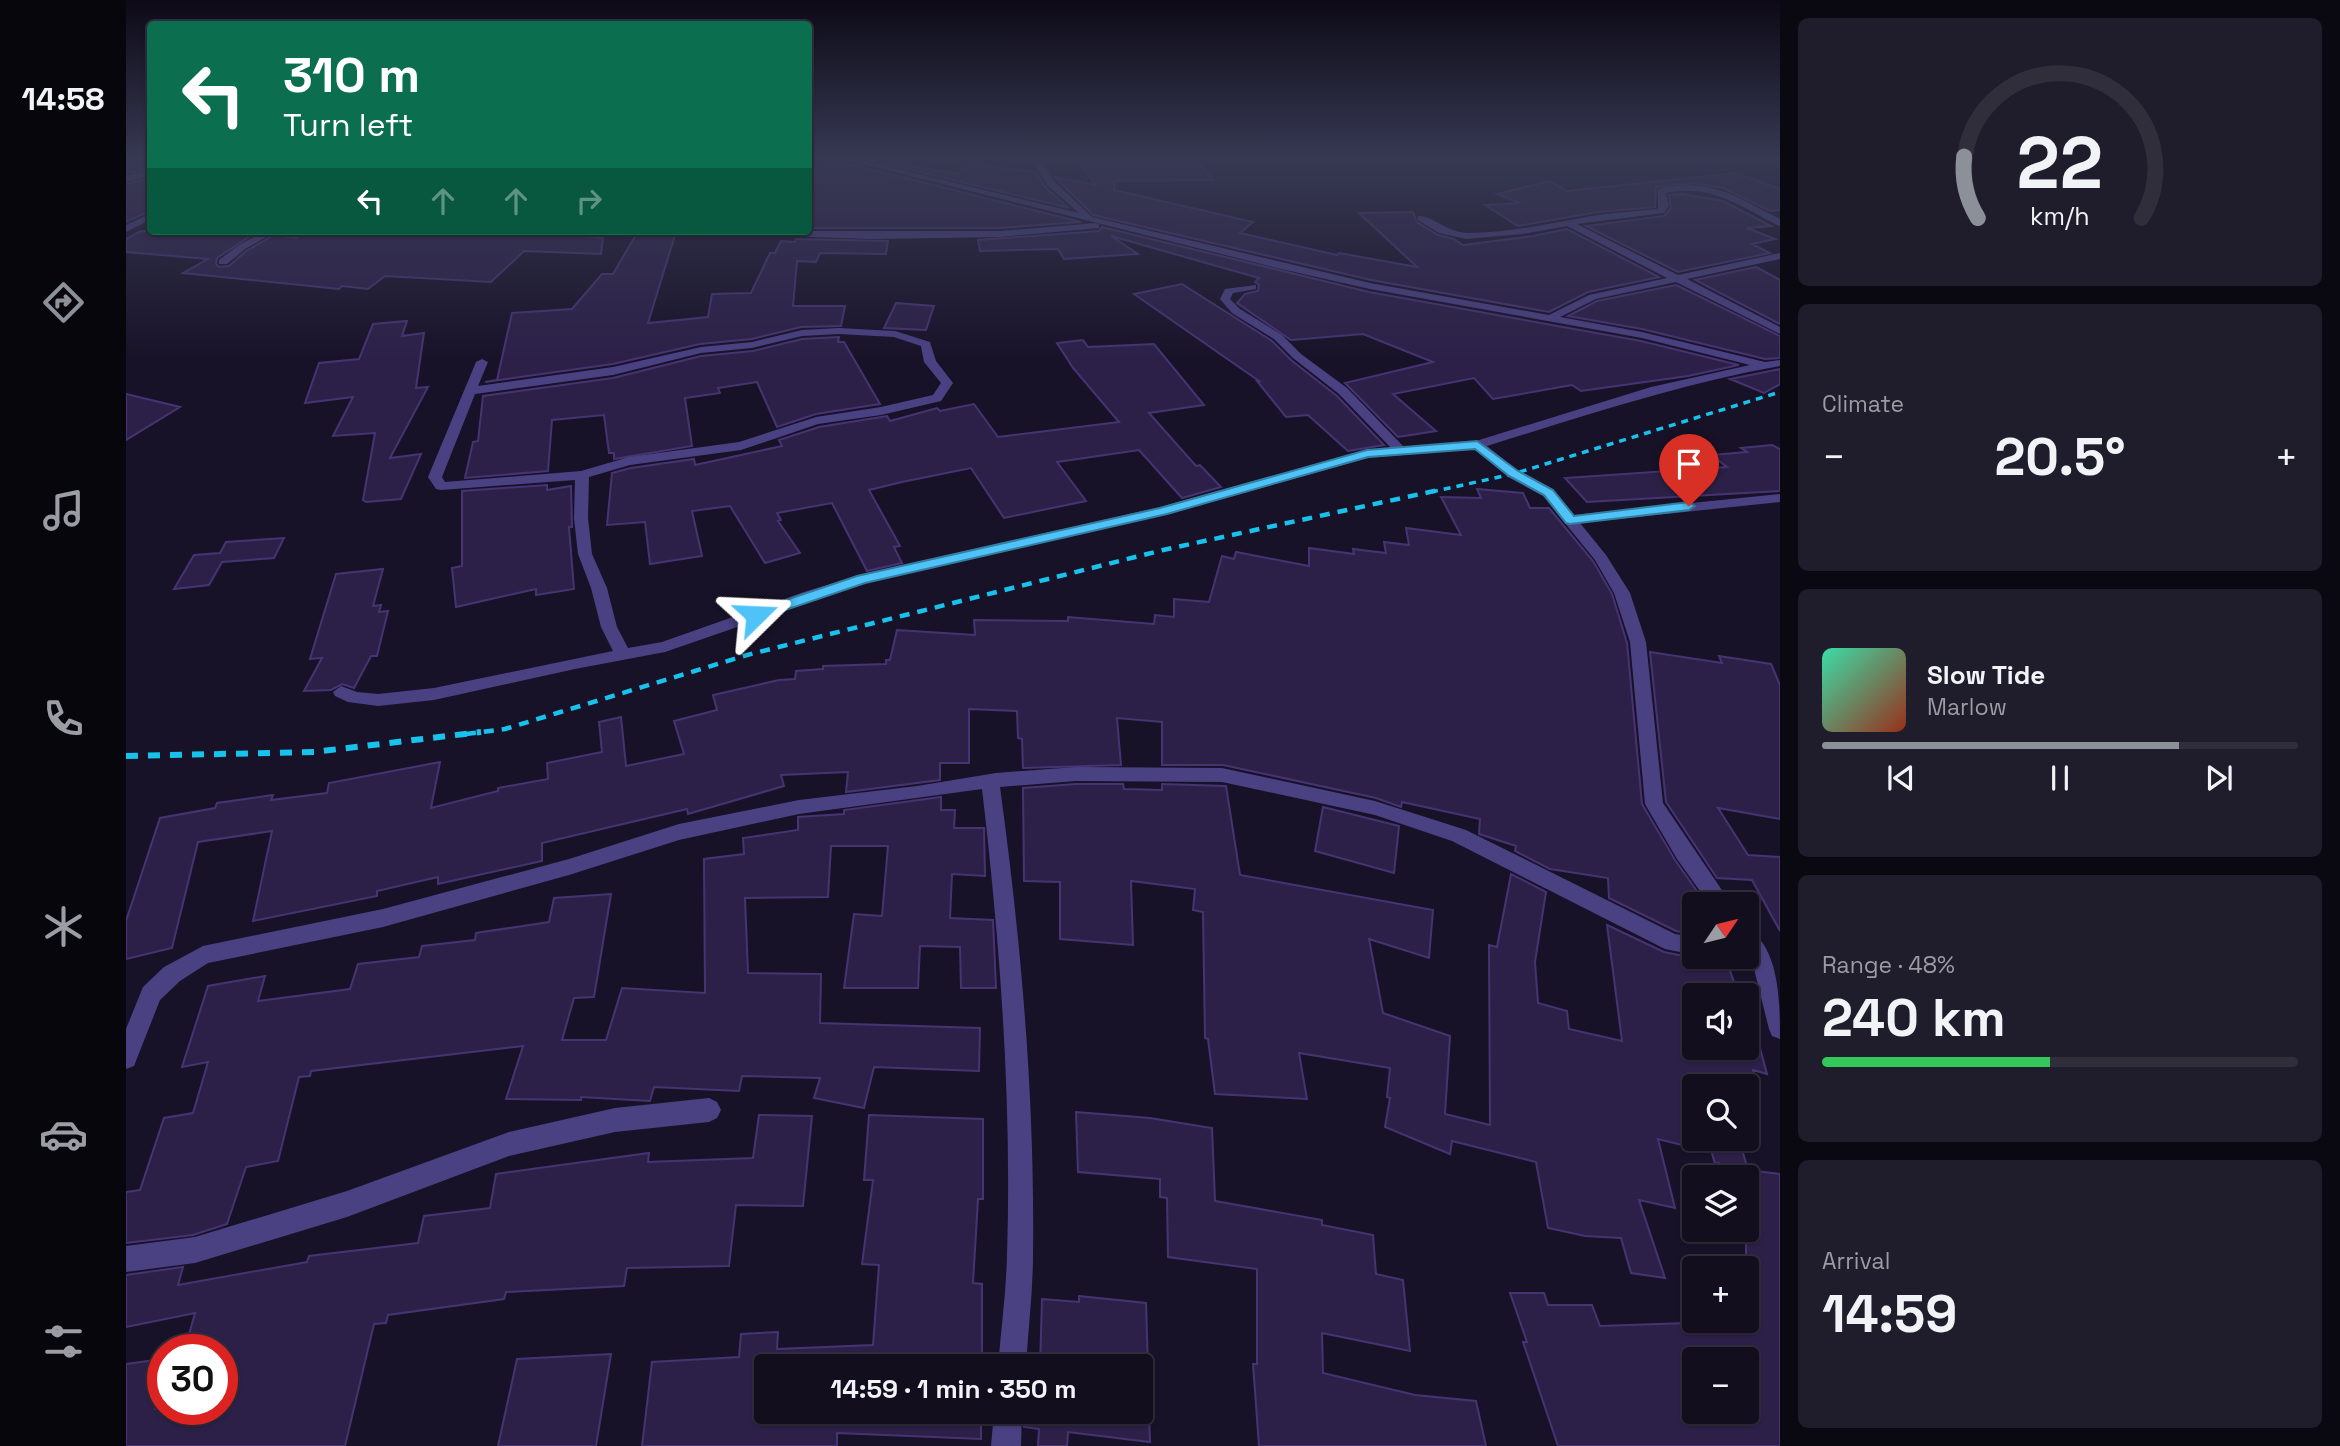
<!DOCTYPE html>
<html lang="en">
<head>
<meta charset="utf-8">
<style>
	:root { --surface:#120e1e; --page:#1f1c2b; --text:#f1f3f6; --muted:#9c9ca4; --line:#312e3c; --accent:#8c9099 }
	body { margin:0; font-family:"Space Grotesk",sans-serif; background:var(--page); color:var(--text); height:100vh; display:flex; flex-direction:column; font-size:26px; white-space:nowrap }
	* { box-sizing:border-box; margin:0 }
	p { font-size:23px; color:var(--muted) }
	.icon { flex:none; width:38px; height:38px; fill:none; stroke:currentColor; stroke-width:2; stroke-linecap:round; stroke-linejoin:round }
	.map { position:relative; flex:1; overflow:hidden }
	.details { display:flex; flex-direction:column; gap:18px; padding:18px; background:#0a0810; width:560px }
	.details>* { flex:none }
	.banner { position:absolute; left:21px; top:21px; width:665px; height:214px; border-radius:7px; box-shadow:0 2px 5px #0004,0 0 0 2px var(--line); background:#0b6e4f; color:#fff; overflow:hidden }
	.needle { width:46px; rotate:55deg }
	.tools { position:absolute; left:1556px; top:892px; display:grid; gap:14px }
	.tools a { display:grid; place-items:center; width:77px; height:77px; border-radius:7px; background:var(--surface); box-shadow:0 2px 5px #0004,0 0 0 2px var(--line); font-size:35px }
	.speed { position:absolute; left:21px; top:1334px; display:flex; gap:14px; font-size:35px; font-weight:700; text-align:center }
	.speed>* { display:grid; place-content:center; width:91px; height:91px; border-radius:50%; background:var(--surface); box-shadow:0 2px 5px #0004,0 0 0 2px var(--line); line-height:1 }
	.speed .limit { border:10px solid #d22; background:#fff; color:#111 }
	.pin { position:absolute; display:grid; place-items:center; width:60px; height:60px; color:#fff; margin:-72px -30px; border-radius:50% 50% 50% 0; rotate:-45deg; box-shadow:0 0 7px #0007 }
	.pin .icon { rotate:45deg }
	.me { position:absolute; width:77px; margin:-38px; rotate:69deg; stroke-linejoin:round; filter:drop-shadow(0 0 5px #0008) }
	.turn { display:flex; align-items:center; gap:24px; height:147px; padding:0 21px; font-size:32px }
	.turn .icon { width:91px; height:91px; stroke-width:2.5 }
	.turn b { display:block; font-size:49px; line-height:60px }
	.lanes { display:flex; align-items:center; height:66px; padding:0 21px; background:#0003; justify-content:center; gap:35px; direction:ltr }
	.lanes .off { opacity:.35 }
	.big { font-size:52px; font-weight:700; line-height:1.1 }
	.details .card { flex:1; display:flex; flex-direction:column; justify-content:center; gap:10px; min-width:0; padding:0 24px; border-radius:10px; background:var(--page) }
	.details .dial { align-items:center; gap:0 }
	.dial svg { height:182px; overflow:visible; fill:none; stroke:var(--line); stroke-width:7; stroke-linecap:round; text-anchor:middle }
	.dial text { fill:var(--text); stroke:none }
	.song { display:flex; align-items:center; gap:21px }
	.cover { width:84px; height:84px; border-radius:10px; background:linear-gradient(135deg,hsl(160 70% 55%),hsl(10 70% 35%)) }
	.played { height:7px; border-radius:4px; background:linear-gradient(90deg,var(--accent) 75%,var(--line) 75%) }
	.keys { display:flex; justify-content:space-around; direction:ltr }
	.heat { display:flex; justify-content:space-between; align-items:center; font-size:38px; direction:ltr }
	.charge { height:10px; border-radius:5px; background:linear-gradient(90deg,#34c759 48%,var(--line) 0) }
	.trip { position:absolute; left:628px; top:1354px; width:399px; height:70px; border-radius:7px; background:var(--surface); box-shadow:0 2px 5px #0004,0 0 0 2px var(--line); font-weight:700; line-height:70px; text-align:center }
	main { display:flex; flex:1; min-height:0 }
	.dock { display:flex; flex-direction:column; width:126px; justify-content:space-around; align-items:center; background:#07060c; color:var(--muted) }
	.dock .icon { width:49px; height:49px }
	.dock .selected { color:var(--accent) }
	.dock b { font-size:32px; color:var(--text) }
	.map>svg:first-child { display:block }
</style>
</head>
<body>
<main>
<nav class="dock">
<b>14:58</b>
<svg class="icon selected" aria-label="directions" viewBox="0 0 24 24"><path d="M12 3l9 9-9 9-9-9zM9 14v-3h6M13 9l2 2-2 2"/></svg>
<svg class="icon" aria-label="music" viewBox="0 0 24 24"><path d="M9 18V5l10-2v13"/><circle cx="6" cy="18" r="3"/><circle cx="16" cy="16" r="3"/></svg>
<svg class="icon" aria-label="phone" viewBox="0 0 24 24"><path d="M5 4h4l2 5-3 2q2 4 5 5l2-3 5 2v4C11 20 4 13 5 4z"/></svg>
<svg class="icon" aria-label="climate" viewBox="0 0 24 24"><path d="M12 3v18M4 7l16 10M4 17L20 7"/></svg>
<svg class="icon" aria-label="car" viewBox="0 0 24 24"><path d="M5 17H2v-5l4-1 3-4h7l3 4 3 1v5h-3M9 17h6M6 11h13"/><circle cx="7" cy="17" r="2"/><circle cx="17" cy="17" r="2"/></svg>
<svg class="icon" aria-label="filters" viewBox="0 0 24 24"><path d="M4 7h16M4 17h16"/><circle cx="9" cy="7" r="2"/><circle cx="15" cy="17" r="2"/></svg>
</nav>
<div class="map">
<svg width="1654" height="1446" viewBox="0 0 1654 1446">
	<rect width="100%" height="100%" fill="#181228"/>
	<path fill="#2c2048" stroke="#463472" stroke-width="2" fill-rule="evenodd" d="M0 158H24V167L0 173Z
		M682 158H710L712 161 955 222 874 228H682Z
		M736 158H787L780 165 831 174 840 164 910 172 919 187 943 208Z
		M991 158H1068L1088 180 989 181 988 190 1127 222 1114 233 1211 255 1213 253 1291 267 1233 213 1287 212 1291 222 1312 235 1328 239 1337 245 1407 236 1441 229 1533 277 1462 292 1423 312 1245 280 967 215 929 177 970 185 951 160Z
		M1610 173 1654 189V210L1644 211 1597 188 1567 183 1530 187 1529 207 1472 212 1392 226 1359 205 1394 203 1371 194 1424 181 1441 191Z
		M24 178V211L0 222V184Z
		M1556 194 1597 201 1645 226 1621 228 1649 239 1626 244 1644 253 1552 272 1460 226 1538 216 1545 208 1543 195Z
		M976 227 1243 292 1515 341 1613 365 1562 376 1455 391 1446 385 1367 399 1348 378 1267 394 1310 431 1272 437 1219 383 1307 362 1237 334 1165 340 1111 303 1119 294 1132 291 1133 285 1129 282 1133 278 985 236 1012 254 938 259 932 249 854 251 852 240 973 231Z
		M15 231 129 233 91 258 90 264 93 267 103 266 120 251 148 235 170 238 180 231H409L477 238 475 254 398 251 365 282 259 276 242 289 216 286 213 289 57 273 82 259 0 252V239Z
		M511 233 549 235 522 323 582 317 586 294 625 293 644 253H649L655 241 669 242 670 239 762 241 760 254 694 253 690 262 671 261 667 306H719L715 326 675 327 626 339 574 344 487 364 359 382 371 380 386 313 446 309 476 274H487Z
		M1630 267 1654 280V324L1569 280Z
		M1056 284 1146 341 1165 360 1211 396 1258 445 1222 451 1182 415 1160 417 1131 381H1133L1008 294Z
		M1550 285 1654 336V358L1639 359 1516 329 1442 316 1471 301Z
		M770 303 808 306 800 330 758 328Z
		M281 321 276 336 298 333 290 388 302 387 264 458 295 454 275 499 240 502 237 500 249 433 207 436 227 397 179 403 193 363 233 359 247 324Z
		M713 337 712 342H718L754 404 690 414 651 427 631 382 592 388 594 393 559 398 566 446 488 459V453H483L478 415 426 420 422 471 339 478 347 442 352 441 357 396 487 378 575 356 627 351 676 339Z
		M957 340 962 347 1028 344 1078 405 1023 413 1070 466 1074 465 1095 487 1056 498 1013 450 931 462 960 501 878 518 845 468 776 482 743 490 774 546 768 547 776 563 741 571 706 503 651 513 655 520 652 521 674 553 639 563 604 506 566 511 576 556 524 564 519 522 481 525 486 473 505 468 568 459 569 465 656 446 653 440 693 427 761 416 764 421 811 408 814 411 848 404 872 437 993 422 947 368 931 343Z
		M1654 369V384L1638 393 1604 379Z
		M0 394 54 407 0 440Z
		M1646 445 1654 449V491L1461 502 1439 478 1601 467 1585 455 1621 452 1615 448Z
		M421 485V490L445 486 446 527H443L448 589 410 595V589L330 607 326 568 336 566V491Z
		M1351 489 1397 493 1404 508H1423L1467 561 1486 594 1501 643 1516 804 1549 860 1575 897 1578 905H1568V934L1550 931 1483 898 1482 878 1424 869 1389 851 1390 846 1353 834 1354 819 1276 802 1275 807 1250 798 1097 765H1036V722L991 718 995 765 897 768 896 739 892 738 891 711 843 709V763H814V780L720 792 722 772 655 775 658 786 562 814 561 809 416 843V861L312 884V877L251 891V896L127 921 146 831 72 842 46 948 0 959V921L34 818 89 808 91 803 147 795 145 800 201 793 203 783 314 762 305 808 372 791V788L422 779 421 763 476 752 473 722 495 717 500 766 558 754 548 721 591 710 587 695 653 680 669 679 670 671 697 669V666L760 664V660H764L771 630 849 635 848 620 942 621V617L1028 624 1029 615 1048 617V599L1083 602 1096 556 1108 559 1110 552 1183 566V548L1228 554 1227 549 1260 553 1258 542 1283 545 1280 528 1335 535 1315 497 1355 498Z
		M158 538 148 558 96 562 83 585 48 589 68 555 94 553 100 542Z
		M257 569 247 606 255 605 253 612 262 611 251 656H245L228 688 216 684 205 690 178 691 196 658 184 659 210 574Z
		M1524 652 1596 663 1593 656 1645 664 1654 685V819L1592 808 1622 855 1654 857V931L1626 880 1591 878 1540 802Z
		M950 784H997L998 789 1036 790V784L1100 786 1114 875 1307 910 1303 958 1243 939 1257 1013 1324 1036 1319 1114 1364 1125 1363 945 1371 947 1385 874 1420 892 1409 962 1412 1003 1441 1011 1443 1029 1496 1041 1481 925 1538 952 1567 958 1599 957 1613 996H1568V1048H1634L1641 1074 1627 1070 1632 1087H1568V1148L1532 1139 1549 1208 1513 1200 1539 1278 1505 1273 1495 1238 1459 1236 1422 1228 1410 1162 1326 1141 1324 1154 1259 1127 1264 1098 1261 1097 1264 1068 1173 1053 1181 1099 1089 1094 1082 1039 1079 1038 1077 912 1067 910 1069 889 1005 881 1007 945 934 939V882L898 881 897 788Z
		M815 797V810H829L828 828H858L859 876 826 874 824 918 867 920 870 988H835L834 947 794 946 792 988H718L728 914 756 916 762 846H705L702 897 619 898 622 973 695 974 694 1023 854 1028 853 1071 748 1067 738 1108 688 1098 694 1078 616 1076 613 1091 528 1087 524 1101 455 1097V1100L380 1099 397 1046 185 1071 184 1076 173 1077 152 1161 120 1167 101 1224 67 1235 0 1243V1192L14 1190 38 1118 67 1113 82 1062 56 1067 82 986 139 976 132 1001 224 989 232 964 293 957 296 946 349 940 350 933 423 922 428 898 485 894 468 997 448 998 436 1040H480L496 988 579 993 578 859 618 854 617 838 672 830V817L718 814V810Z
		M1197 807 1273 826 1268 873 1189 851Z
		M950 1112 1024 1118 1086 1128 1089 1201 1196 1220V1225L1247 1235 1250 1274 1277 1280 1284 1351 1196 1333 1197 1373 1289 1395 1350 1401 1360 1446H1133L1127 1364H1131V1269L1042 1257 1041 1198 1034 1197V1179L952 1172Z
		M633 1115 686 1116 677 1206 610 1205 603 1266 501 1268 498 1286 380 1292 378 1299 262 1315 260 1323 248 1324 219 1446H0V1364L37 1359V1385L29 1409H96V1349H59L69 1313 0 1327V1275L57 1267 52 1285 181 1262 183 1256 292 1243 298 1216 364 1208 370 1174 523 1153 522 1162 627 1158Z
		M743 1115 857 1119V1199H852L847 1283 856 1284V1367H640V1412H855V1439L711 1433V1446H516L526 1362 613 1357 615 1334 652 1332 651 1349 747 1345 753 1265 736 1264 747 1180H738Z
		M1582 1139H1613L1622 1170 1654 1174V1446H1432L1397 1342H1401L1384 1293H1418L1422 1305H1466L1474 1326 1620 1321V1178H1598L1593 1163 1589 1164ZM1568 1360H1620V1412H1568Z
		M953 1296 1020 1303 1022 1367H914L916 1299 953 1302Z
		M485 1354 470 1446H372L391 1359Z
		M899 1412H1023L1024 1442 942 1432 941 1446H912L913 1429 898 1427Z"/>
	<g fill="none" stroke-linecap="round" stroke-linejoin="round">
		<path fill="#4a4183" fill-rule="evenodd" d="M713 158H726L953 213 921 185 905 158H913L928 181 966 217 1244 283 1423 315 1463 295 1541 278 1441 226 1396 234 1340 239 1313 233 1292 220V216C1306 215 1322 233 1342 233 1386 233 1429 222 1472 215 1492 212 1512 211 1532 209V189C1586 177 1608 196 1654 219V226L1651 225C1612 205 1585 184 1540 193L1543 206 1538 213 1451 224 1552 275 1654 253V259L1561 279 1654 327V334L1550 282 1470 299 1434 317 1516 332 1639 362 1654 360V366C1554 384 1458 416 1361 446L1392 471 1427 490 1448 515 1654 494V502L1454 523 1480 555 1504 593 1520 642 1537 803 1606 905H1584L1551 859 1519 804 1504 642 1488 593 1469 560 1417 496 1382 477 1348 449 1242 458 1042 514 739 583 539 652 449 669 308 700 252 706 222 702 209 696 207 692 215 686 231 692 252 694 308 688 487 651 475 627 465 588 452 554 448 518 449 480 315 490 310 489 302 477 350 362 356 359 362 362 352 386 487 367 575 347 626 342 676 330 713 328 769 331 804 342 810 361 827 383 815 401 755 415 692 424 615 450 504 465 463 477 462 518 466 554 481 588 491 627 502 648 536 642 678 592 731 576 1034 507 1236 451 1265 448 1213 394 1167 358 1148 339 1106 313 1094 299 1099 289 1130 285V289L1107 293 1104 299 1114 309 1156 335 1175 354 1221 388 1278 447 1350 441 1525 387 1624 365 1516 338 1244 289 1151 268ZM713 334 768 337 795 346 798 362 815 383 807 395 755 407 690 417 613 442 503 457 455 471 319 482 316 477 349 394 487 375 575 353 626 348 676 336Z
			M24 169V175L0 182V176Z
			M24 214V220L0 232V225Z
			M970 223 973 224V228L874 237 745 239 599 234 594 231H874Z
			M139 231H151L119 249 101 264H93V260L113 245Z
			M950 767 1096 768 1249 801 1340 830 1549 934 1568 937V955L1539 949 1326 841 1249 815 1096 782 950 781 874 787C895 941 909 1098 907 1255 907 1292 902 1330 900 1367H872C875 1330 880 1293 881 1256 886 1100 874 943 856 789L673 814 553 840 443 875 257 927 82 963 54 981 34 1000 8 1066 0 1069V1029L17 987 38 967 77 946 257 909 443 859 553 824 673 800 791 786 870 773Z
			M1620 929C1654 944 1654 1006 1654 1039L1646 1036 1643 1029 1627 965 1612 961 1611 957H1620Z
			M583 1098 591 1102 595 1110 591 1118 583 1122 489 1132 383 1156 221 1217 69 1263 0 1272V1246L69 1237 221 1191 383 1132 489 1108Z
			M868 1412H896L895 1446H865Z"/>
		<path stroke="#17c3ed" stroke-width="3.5" stroke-dasharray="7 6" stroke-linecap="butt" d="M1305 492 1387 474 1654 392"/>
		<path stroke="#17c3ed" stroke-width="4.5" stroke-dasharray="10 8" stroke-linecap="butt" d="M340 734 379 729 621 655 1037 550 1313 490"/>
		<path stroke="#17c3ed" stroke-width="6" stroke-dasharray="12 10" stroke-linecap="butt" d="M0 756 188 752 355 732"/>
	</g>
	<linearGradient id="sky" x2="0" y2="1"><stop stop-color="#0d0a16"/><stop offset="0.44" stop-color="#373953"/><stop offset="1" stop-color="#373953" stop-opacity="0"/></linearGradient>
	<rect width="1654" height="360" fill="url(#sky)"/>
	<path fill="#4fc3f7" stroke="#337fa1" stroke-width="2" d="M1351 441 1392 471 1427 490 1448 516 1563 502 1569 506 1563 510 1444 524 1440 523 1418 495 1383 476 1349 449 1242 457 1041 514 739 583 630 620 622 615 625 612 731 576 1034 508 1241 450Z"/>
</svg>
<div class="tools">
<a><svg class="needle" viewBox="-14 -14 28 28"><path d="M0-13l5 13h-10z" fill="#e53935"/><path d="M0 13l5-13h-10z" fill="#9c9ca4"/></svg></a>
<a><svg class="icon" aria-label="sound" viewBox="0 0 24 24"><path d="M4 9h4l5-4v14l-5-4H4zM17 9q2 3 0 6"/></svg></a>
<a><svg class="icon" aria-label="search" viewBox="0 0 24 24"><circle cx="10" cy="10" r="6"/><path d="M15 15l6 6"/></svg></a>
<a><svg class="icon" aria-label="layers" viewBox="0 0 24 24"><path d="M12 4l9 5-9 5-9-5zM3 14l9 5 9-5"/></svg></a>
<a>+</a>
<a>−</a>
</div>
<div class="speed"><div class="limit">30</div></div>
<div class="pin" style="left:1563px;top:506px;background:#d93025"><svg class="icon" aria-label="arrive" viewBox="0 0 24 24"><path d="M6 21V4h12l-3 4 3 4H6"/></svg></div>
<svg class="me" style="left:630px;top:615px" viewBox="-20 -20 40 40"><path d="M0-17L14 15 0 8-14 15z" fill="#4fc3f7" stroke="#fff" stroke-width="4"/></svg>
<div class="trip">14:59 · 1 min · 350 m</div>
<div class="banner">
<div class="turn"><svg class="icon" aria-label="left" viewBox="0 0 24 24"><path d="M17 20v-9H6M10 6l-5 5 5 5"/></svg><div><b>310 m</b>Turn left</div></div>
<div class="lanes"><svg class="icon" aria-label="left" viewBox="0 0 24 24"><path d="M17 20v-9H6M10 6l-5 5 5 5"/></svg><svg class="icon off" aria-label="ahead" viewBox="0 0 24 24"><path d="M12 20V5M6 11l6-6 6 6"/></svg><svg class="icon off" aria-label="ahead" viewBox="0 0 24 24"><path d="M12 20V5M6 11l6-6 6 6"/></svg><svg class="icon off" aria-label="right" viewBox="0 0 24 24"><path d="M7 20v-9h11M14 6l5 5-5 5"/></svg></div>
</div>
</div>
<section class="details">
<div class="card dial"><svg viewBox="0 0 100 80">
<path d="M14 69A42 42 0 1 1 86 69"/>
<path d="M14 69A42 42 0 0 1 8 42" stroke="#8c9099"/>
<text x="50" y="56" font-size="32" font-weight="700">22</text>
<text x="50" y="72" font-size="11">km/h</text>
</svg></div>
<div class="card"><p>Climate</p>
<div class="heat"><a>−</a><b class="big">20.5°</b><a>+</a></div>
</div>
<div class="card">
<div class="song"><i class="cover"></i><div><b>Slow Tide</b><p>Marlow</p></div></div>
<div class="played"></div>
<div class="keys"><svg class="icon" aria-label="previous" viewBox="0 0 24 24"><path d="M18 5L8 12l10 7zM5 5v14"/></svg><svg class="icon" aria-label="pause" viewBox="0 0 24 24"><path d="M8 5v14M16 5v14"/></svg><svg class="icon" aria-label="next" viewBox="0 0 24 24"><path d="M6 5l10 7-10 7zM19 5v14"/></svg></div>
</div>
<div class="card"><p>Range · 48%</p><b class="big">240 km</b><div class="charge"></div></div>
<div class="card"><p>Arrival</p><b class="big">14:59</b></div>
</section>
</main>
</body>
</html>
